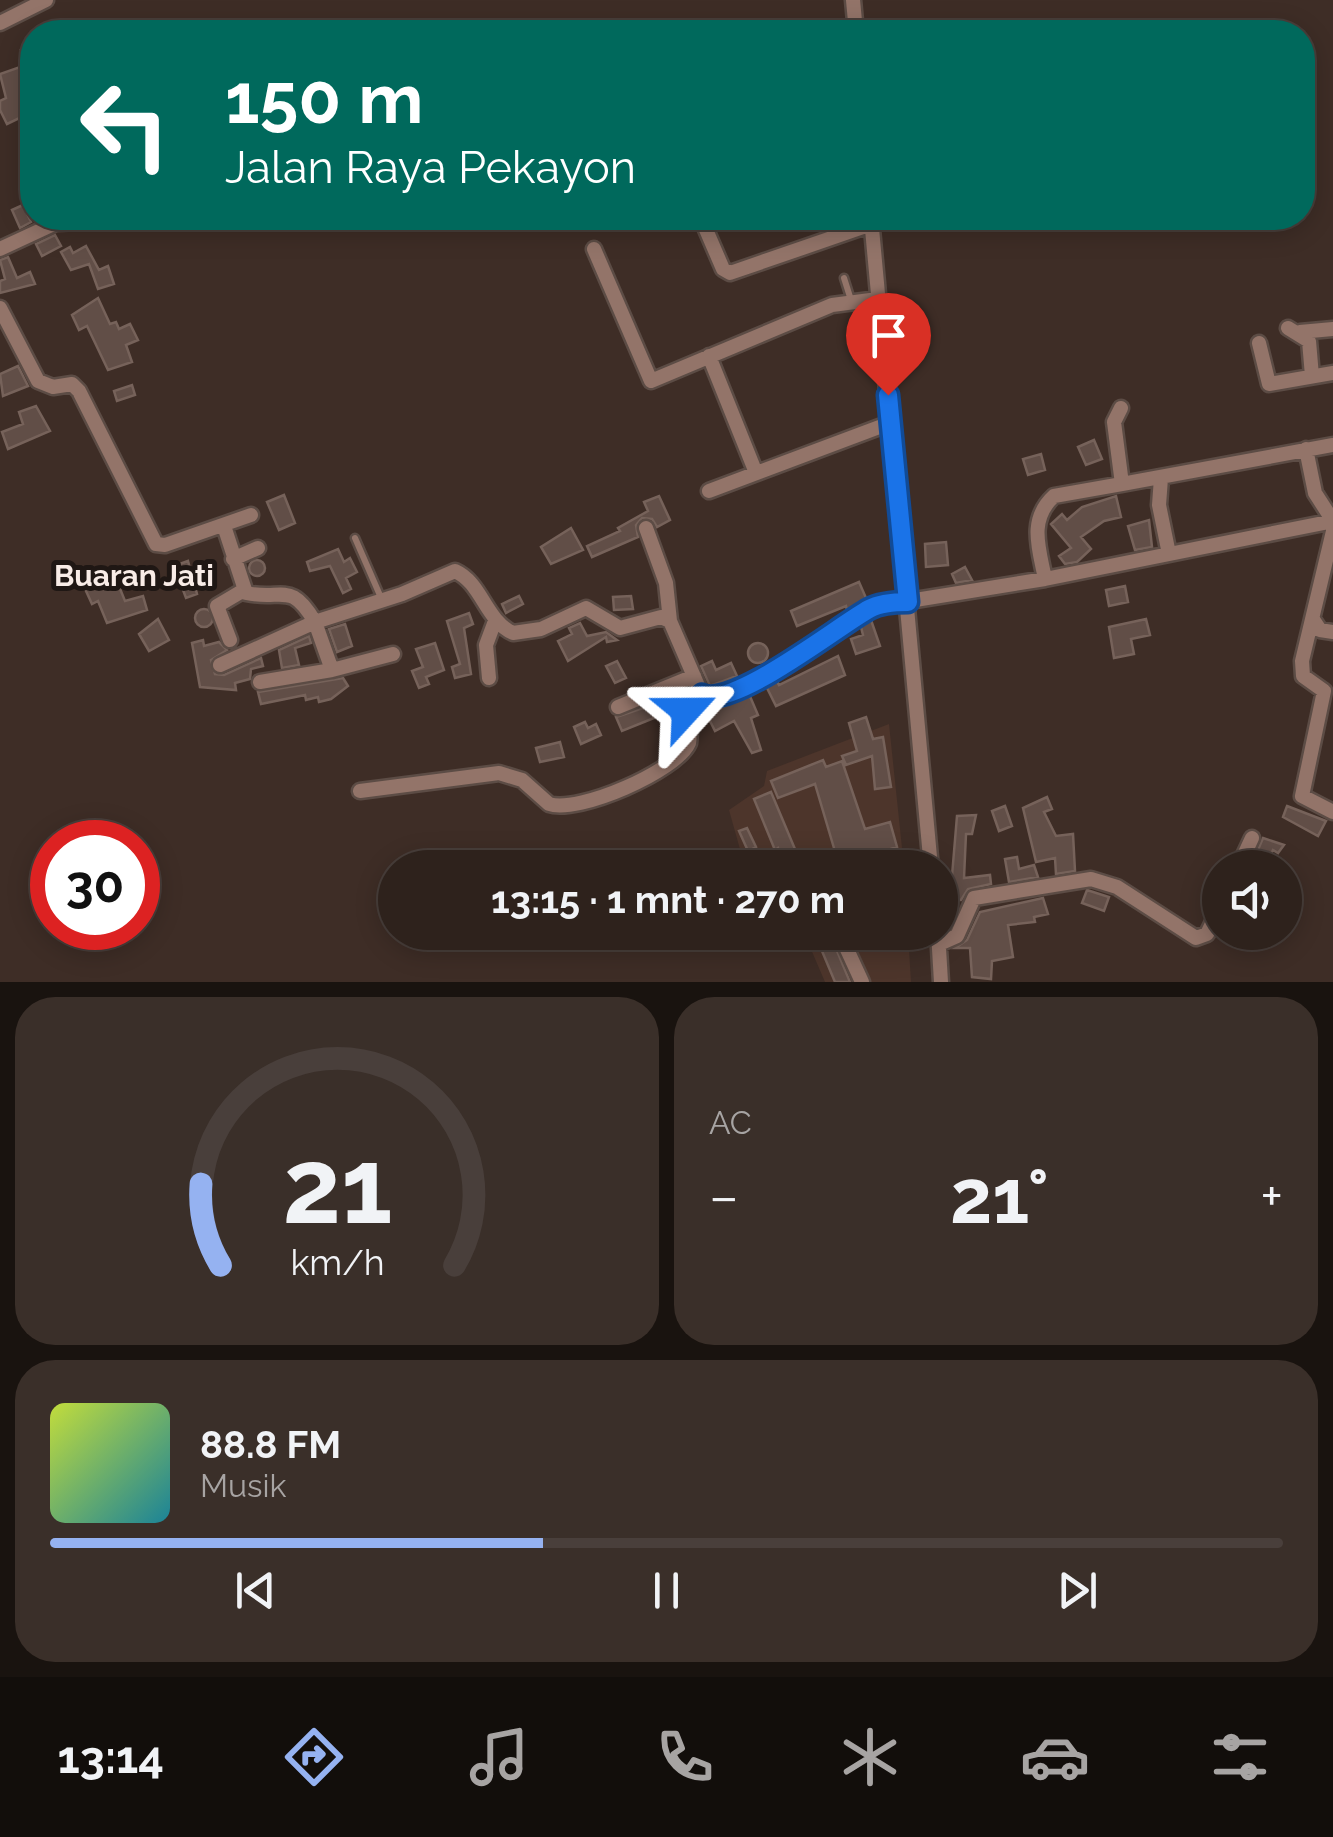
<!DOCTYPE html>
<html lang="id">
<head>
<meta charset="utf-8">
<style>
	:root { --surface:#2e221c; --page:#3a2f29; --text:#f1f3f6; --muted:#a7a4a3; --line:#493f3b; --accent:#95b2f1 }
	body { margin:0; font-family:Raleway,sans-serif; background:var(--page); color:var(--text); height:100vh; display:flex; flex-direction:column; font-size:38px; white-space:nowrap }
	* { box-sizing:border-box; margin:0 }
	p { font-size:32px; color:var(--muted) }
	.icon { flex:none; width:55px; height:55px; fill:none; stroke:currentColor; stroke-width:2; stroke-linecap:round; stroke-linejoin:round }
	.map { position:relative; height:982px; overflow:hidden }
	.details { display:flex; flex-direction:column; gap:15px; padding:15px; background:#19130f; flex:1 }
	.details>* { flex:none }
	.hud { position:absolute; left:20px; top:20px; width:1295px; height:210px; border-radius:40px; box-shadow:0 5px 25px #0003,0 0 0 2px var(--line); background:#00695c; color:#fff; overflow:hidden }
	.controls { position:absolute; left:1202px; top:850px; display:grid; gap:20px }
	.controls a { display:grid; place-items:center; width:100px; height:100px; border-radius:50%; background:var(--surface); box-shadow:0 5px 25px #0003,0 0 0 2px var(--line); font-size:50px }
	.speed { position:absolute; left:30px; top:820px; display:flex; gap:20px; font-size:50px; font-weight:700; text-align:center }
	.speed>* { display:grid; place-content:center; width:130px; height:130px; border-radius:50%; background:var(--surface); box-shadow:0 5px 25px #0003,0 0 0 2px var(--line); line-height:1 }
	.speed .limit { border:15px solid #d22; background:#fff; color:#111 }
	.pin { position:absolute; display:grid; place-items:center; width:85px; height:85px; color:#fff; margin:-102px -42px; border-radius:50% 50% 50% 0; rotate:-45deg; box-shadow:0 0 10px #0007 }
	.pin .icon { rotate:45deg }
	.me { position:absolute; width:110px; margin:-55px; rotate:66deg; stroke-linejoin:round; filter:drop-shadow(0 0 8px #0008) }
	.turn { display:flex; align-items:center; gap:35px; height:210px; padding:0 40px; font-size:45px }
	.turn .icon { width:130px; height:130px; stroke-width:2.5 }
	.turn b { display:block; font-size:70px; line-height:85px }
	.big { font-size:75px; font-weight:700; line-height:1.1 }
	.details .card { flex:1; display:flex; flex-direction:column; justify-content:center; gap:15px; min-width:0; padding:0 35px; border-radius:40px; background:var(--page) }
	.details .dial { align-items:center; gap:0 }
	.dial svg { height:260px; overflow:visible; fill:none; stroke:var(--line); stroke-width:7; stroke-linecap:round; text-anchor:middle }
	.dial text { fill:var(--text); stroke:none }
	.song { display:flex; align-items:center; gap:30px }
	.cover { width:120px; height:120px; border-radius:15px; background:linear-gradient(135deg,hsl(70 70% 55%),hsl(190 70% 35%)) }
	.played { height:10px; border-radius:5px; background:linear-gradient(90deg,var(--accent) 40%,var(--line) 40%) }
	.keys { display:flex; justify-content:space-around; direction:ltr }
	.heat { display:flex; justify-content:space-between; align-items:center; font-size:55px; direction:ltr }
	.details .tiles { flex:1; display:grid; gap:15px; grid-template-columns:1fr 1fr }
	.card:last-child { grid-column:span 2 }
	.trip { position:absolute; left:378px; top:850px; width:580px; height:100px; border-radius:50px; background:var(--surface); box-shadow:0 5px 25px #0003,0 0 0 2px var(--line); font-weight:700; line-height:100px; text-align:center }
	.menu { display:flex; height:160px; justify-content:space-around; align-items:center; background:#120e0b; color:var(--muted) }
	.menu .icon { width:70px; height:70px }
	.menu .active { color:var(--accent) }
	.menu b { font-size:45px; color:var(--text) }
	.map>svg:first-child { display:block }
</style>
</head>
<body>
<div class="map">
<svg width="1333" height="982" viewBox="0 0 1333 982">
	<rect width="100%" height="100%" fill="#3e2d26"/>
	<path fill="#4d352b" d="M889 724 904 867 777 868 775 864 745 867 729 810 764 786 767 771Z
		M804 933H908L911 982H825Z"/>
	<path fill="#614e47" stroke="#76625a" stroke-width="2.5" d="M32 45V78L21 50Z
		M20 67 28 87 32 85V104L23 108 26 115 7 124 0 110V101L6 98 0 74Z
		M23 205 31 222 20 228 12 210Z
		M55 235 61 246 42 256 36 244Z
		M86 246 99 270 108 266 114 284 98 289 89 264 71 270 61 252 70 247 73 253Z
		M8 257 17 278 30 272 35 284 0 293V281L5 279 0 260Z
		M98 298 110 324 116 322 119 329 130 324 138 340 126 345 132 362 108 370 87 326 79 330 72 315Z
		M18 366 28 386 3 396 0 374Z
		M132 385 135 395 117 401 114 391Z
		M36 406 50 431 8 449 2 432 23 424 19 412Z
		M1094 440 1102 459 1086 465 1078 447Z
		M1041 454 1045 470 1028 475 1023 459Z
		M284 495 295 523 279 530 267 502Z
		M659 496 670 520 657 527 652 519 642 518 636 525 638 537 592 557 587 546 620 531 618 528 648 511 644 502Z
		M1116 496 1121 517 1104 521 1081 537 1091 549 1077 562 1065 564 1059 556 1071 548 1051 524 1062 514 1067 520 1082 507Z
		M1149 520 1152 547 1135 550 1128 526Z
		M571 528 583 550 551 564 541 547Z
		M946 542 948 565 926 567 925 544Z
		M338 549 344 562 350 558 357 572 346 578 351 589 343 593 330 566 310 571 307 562Z
		M249 568a8 8 0 1 1 16 0a8 8 0 1 1-16 0Z
		M188 561 197 594 186 598 174 566Z
		M965 567 972 580 956 583 952 574Z
		M114 574 125 601 143 596 147 610 107 623 98 601 92 604 86 591Z
		M859 582 866 598 847 610 846 606 797 626 791 611Z
		M1125 586 1128 602 1109 606 1106 590Z
		M519 596 523 604 506 613 502 604Z
		M631 596 633 609 614 610 613 597Z
		M195 618a9 9 0 1 1 18 0a9 9 0 1 1-18 0Z
		M469 613 473 624 464 628 471 674 455 678 452 667 460 664 447 621Z
		M158 619 169 640 149 651 139 634Z
		M1146 619 1150 635 1131 639 1134 654 1114 658 1109 627Z
		M871 620 880 646 856 654 851 639 863 635 861 627Z
		M580 623 587 636 606 632 617 640 607 642 606 637 568 661 558 641 572 634 569 628Z
		M345 624 352 646 337 652 329 629Z
		M309 636 311 643 295 648 299 665 282 668 279 650Z
		M203 640 204 646 219 642 227 650 211 660 215 674 224 675 261 658 263 666 251 669 250 679 235 683 236 690 200 687 192 643Z
		M435 643 444 670 426 677 429 684 419 688 412 671 423 667 416 649Z
		M748 653a10 10 0 1 1 20 0a10 10 0 1 1-20 0Z
		M838 656 845 675 776 706 766 686 776 680 779 685Z
		M617 661 626 678 615 683 606 666Z
		M712 661 716 670 731 663 737 676 710 686 701 666Z
		M343 678 348 686 331 699 319 702 318 697 306 700 305 695 261 704 258 692Z
		M749 694 758 715 751 718 761 750 752 753 734 721 715 731 707 715Z
		M649 706 654 718 622 731 616 717Z
		M866 717 873 739 883 737 891 787 875 789 872 756 846 765 842 756 857 751 849 723Z
		M585 722 588 728 596 724 601 735 581 744 574 727Z
		M560 742 564 757 540 762 536 748Z
		M823 760 826 767 842 761 865 829 890 822 897 847 839 865 815 784 778 798 771 781Z
		M771 792 792 842 803 868H786L778 848 775 850 754 799Z
		M1047 797 1052 809 1044 812 1056 836 1073 834 1075 871 1056 874 1055 858 1036 862 1023 808Z
		M1005 806 1012 826 999 831 992 811Z
		M1287 806 1326 821 1318 836 1283 817Z
		M976 815 972 834H966L964 878 990 875 991 884 968 889 961 900H950L957 816Z
		M747 828 756 847 748 851 739 831Z
		M1263 838 1284 845 1278 853 1273 850 1264 868H1259L1252 864Z
		M1017 857 1019 869 1034 865 1038 877 1009 882 1005 859Z
		M1087 890 1109 897 1104 911 1082 903Z
		M1043 898 1048 914 1034 917 1035 922 1008 925 1013 957 992 961 991 979 972 977 970 948H955L967 940 980 912Z
		M814 932H829L850 982H835Z"/>
	<g fill="none" stroke-linecap="round" stroke-linejoin="round">
		<defs>
			<path id="service" d="M844 278 851 300
				M355 538 382 600"/>
			<path id="minor" d="M853 0 856 32
				M0 23 46 0
				M701 218 723 269 730 273 872 224
				M871 218 931 868
				M0 249 56 223 81 222
				M594 249 651 381 832 305 878 299
				M0 308 38 381 53 387 72 384 79 391 156 544 165 545 251 515
				M1288 328 1309 341 1312 376
				M1300 332 1333 329
				M1259 343 1269 384 1333 373
				M709 356 756 473
				M1306 449 1315 493 1333 521V531L1302 661 1303 676 1324 691 1302 796 1333 812
				M1161 478 1159 505 1169 554
				M1122 484 1333 445
				M709 491 890 423
				M224 526 246 593C283 601 290 580 315 622L402 594 455 571C482 583 485 620 513 633L541 629 586 608 620 628 661 617 670 621
				M646 528 666 583 670 621 702 695
				M233 559 258 548
				M1045 579C1039 548 1028 520 1054 496L1122 484 1114 422 1121 408
				M1314 621 1320 630 1333 632
				M230 640 217 606 244 590
				M220 665 315 622 332 670 260 682
				M332 670 393 654
				M489 678 486 645 495 621
				M618 707 694 676
				M360 791 499 773 522 780 549 804C578 814 677 771 689 743 693 720 678 711 702 695L713 698 764 675 872 607 1045 579 1333 521
				M885 868 930 859
				M1238 868 1252 838
				M839 932 862 982
				M938 932 941 982
				M939 944 957 936 974 898 1091 879 1117 887 1196 938 1207 934 1220 907"/>
		</defs>
		<use href="#service" stroke="#5c4c45" stroke-width="11"/>
		<use href="#minor" stroke="#5c4c45" stroke-width="19"/>
		<use href="#service" stroke="#937469" stroke-width="6"/>
		<use href="#minor" stroke="#937469" stroke-width="14"/>
	</g>
	<g fill="none" stroke-linecap="round" stroke-linejoin="round">
		<defs>
			<path id="route" d="M686 711 702 695C734 709 838 626 869 609 880 603 895 602 908 602L888 395"/>
		</defs>
		<use href="#route" stroke="#114b97" stroke-width="25"/>
		<use href="#route" stroke="#1a73e8" stroke-width="18"/>
	</g>
	<g text-anchor="middle" stroke-width="10" stroke-linejoin="round" paint-order="stroke">
		<g font-size="30" font-weight="bold" fill="#f8ece7" stroke="#1f1714">
			<text x="134" y="586">Buaran Jati</text>
		</g>
	</g>
</svg>
<div class="controls">
<a><svg class="icon" aria-label="sound" viewBox="0 0 24 24"><path d="M4 9h4l5-4v14l-5-4H4zM17 9q2 3 0 6"/></svg></a>
</div>
<div class="speed"><div class="limit">30</div></div>
<div class="pin" style="left:888px;top:395px;background:#d93025"><svg class="icon" aria-label="arrive" viewBox="0 0 24 24"><path d="M6 21V4h12l-3 4 3 4H6"/></svg></div>
<svg class="me" style="left:686px;top:711px" viewBox="-20 -20 40 40"><path d="M0-17L14 15 0 8-14 15z" fill="#1a73e8" stroke="#fff" stroke-width="4"/></svg>
<div class="trip">13:15 · 1 mnt · 270 m</div>
<div class="hud">
<div class="turn"><svg class="icon" aria-label="left" viewBox="0 0 24 24"><path d="M17 20v-9H6M10 6l-5 5 5 5"/></svg><div><b>150 m</b>Jalan Raya Pekayon</div></div>
</div>
</div>
<section class="details">
<div class="tiles">
<div class="card dial"><svg viewBox="0 0 100 80">
<path d="M14 69A42 42 0 1 1 86 69"/>
<path d="M14 69A42 42 0 0 1 8 44" stroke="#95b2f1"/>
<text x="50" y="56" font-size="32" font-weight="700">21</text>
<text x="50" y="72" font-size="11">km/h</text>
</svg></div>
<div class="card"><p>AC</p>
<div class="heat"><a>−</a><b class="big">21°</b><a>+</a></div>
</div>
<div class="card">
<div class="song"><i class="cover"></i><div><b>88.8 FM</b><p>Musik</p></div></div>
<div class="played"></div>
<div class="keys"><svg class="icon" aria-label="previous" viewBox="0 0 24 24"><path d="M18 5L8 12l10 7zM5 5v14"/></svg><svg class="icon" aria-label="pause" viewBox="0 0 24 24"><path d="M8 5v14M16 5v14"/></svg><svg class="icon" aria-label="next" viewBox="0 0 24 24"><path d="M6 5l10 7-10 7zM19 5v14"/></svg></div>
</div>
</div>
</section>
<nav class="menu">
<b>13:14</b>
<svg class="icon active" aria-label="directions" viewBox="0 0 24 24"><path d="M12 3l9 9-9 9-9-9zM9 14v-3h6M13 9l2 2-2 2"/></svg>
<svg class="icon" aria-label="music" viewBox="0 0 24 24"><path d="M9 18V5l10-2v13"/><circle cx="6" cy="18" r="3"/><circle cx="16" cy="16" r="3"/></svg>
<svg class="icon" aria-label="phone" viewBox="0 0 24 24"><path d="M5 4h4l2 5-3 2q2 4 5 5l2-3 5 2v4C11 20 4 13 5 4z"/></svg>
<svg class="icon" aria-label="climate" viewBox="0 0 24 24"><path d="M12 3v18M4 7l16 10M4 17L20 7"/></svg>
<svg class="icon" aria-label="car" viewBox="0 0 24 24"><path d="M5 17H2v-5l4-1 3-4h7l3 4 3 1v5h-3M9 17h6M6 11h13"/><circle cx="7" cy="17" r="2"/><circle cx="17" cy="17" r="2"/></svg>
<svg class="icon" aria-label="filters" viewBox="0 0 24 24"><path d="M4 7h16M4 17h16"/><circle cx="9" cy="7" r="2"/><circle cx="15" cy="17" r="2"/></svg>
</nav>
</body>
</html>
